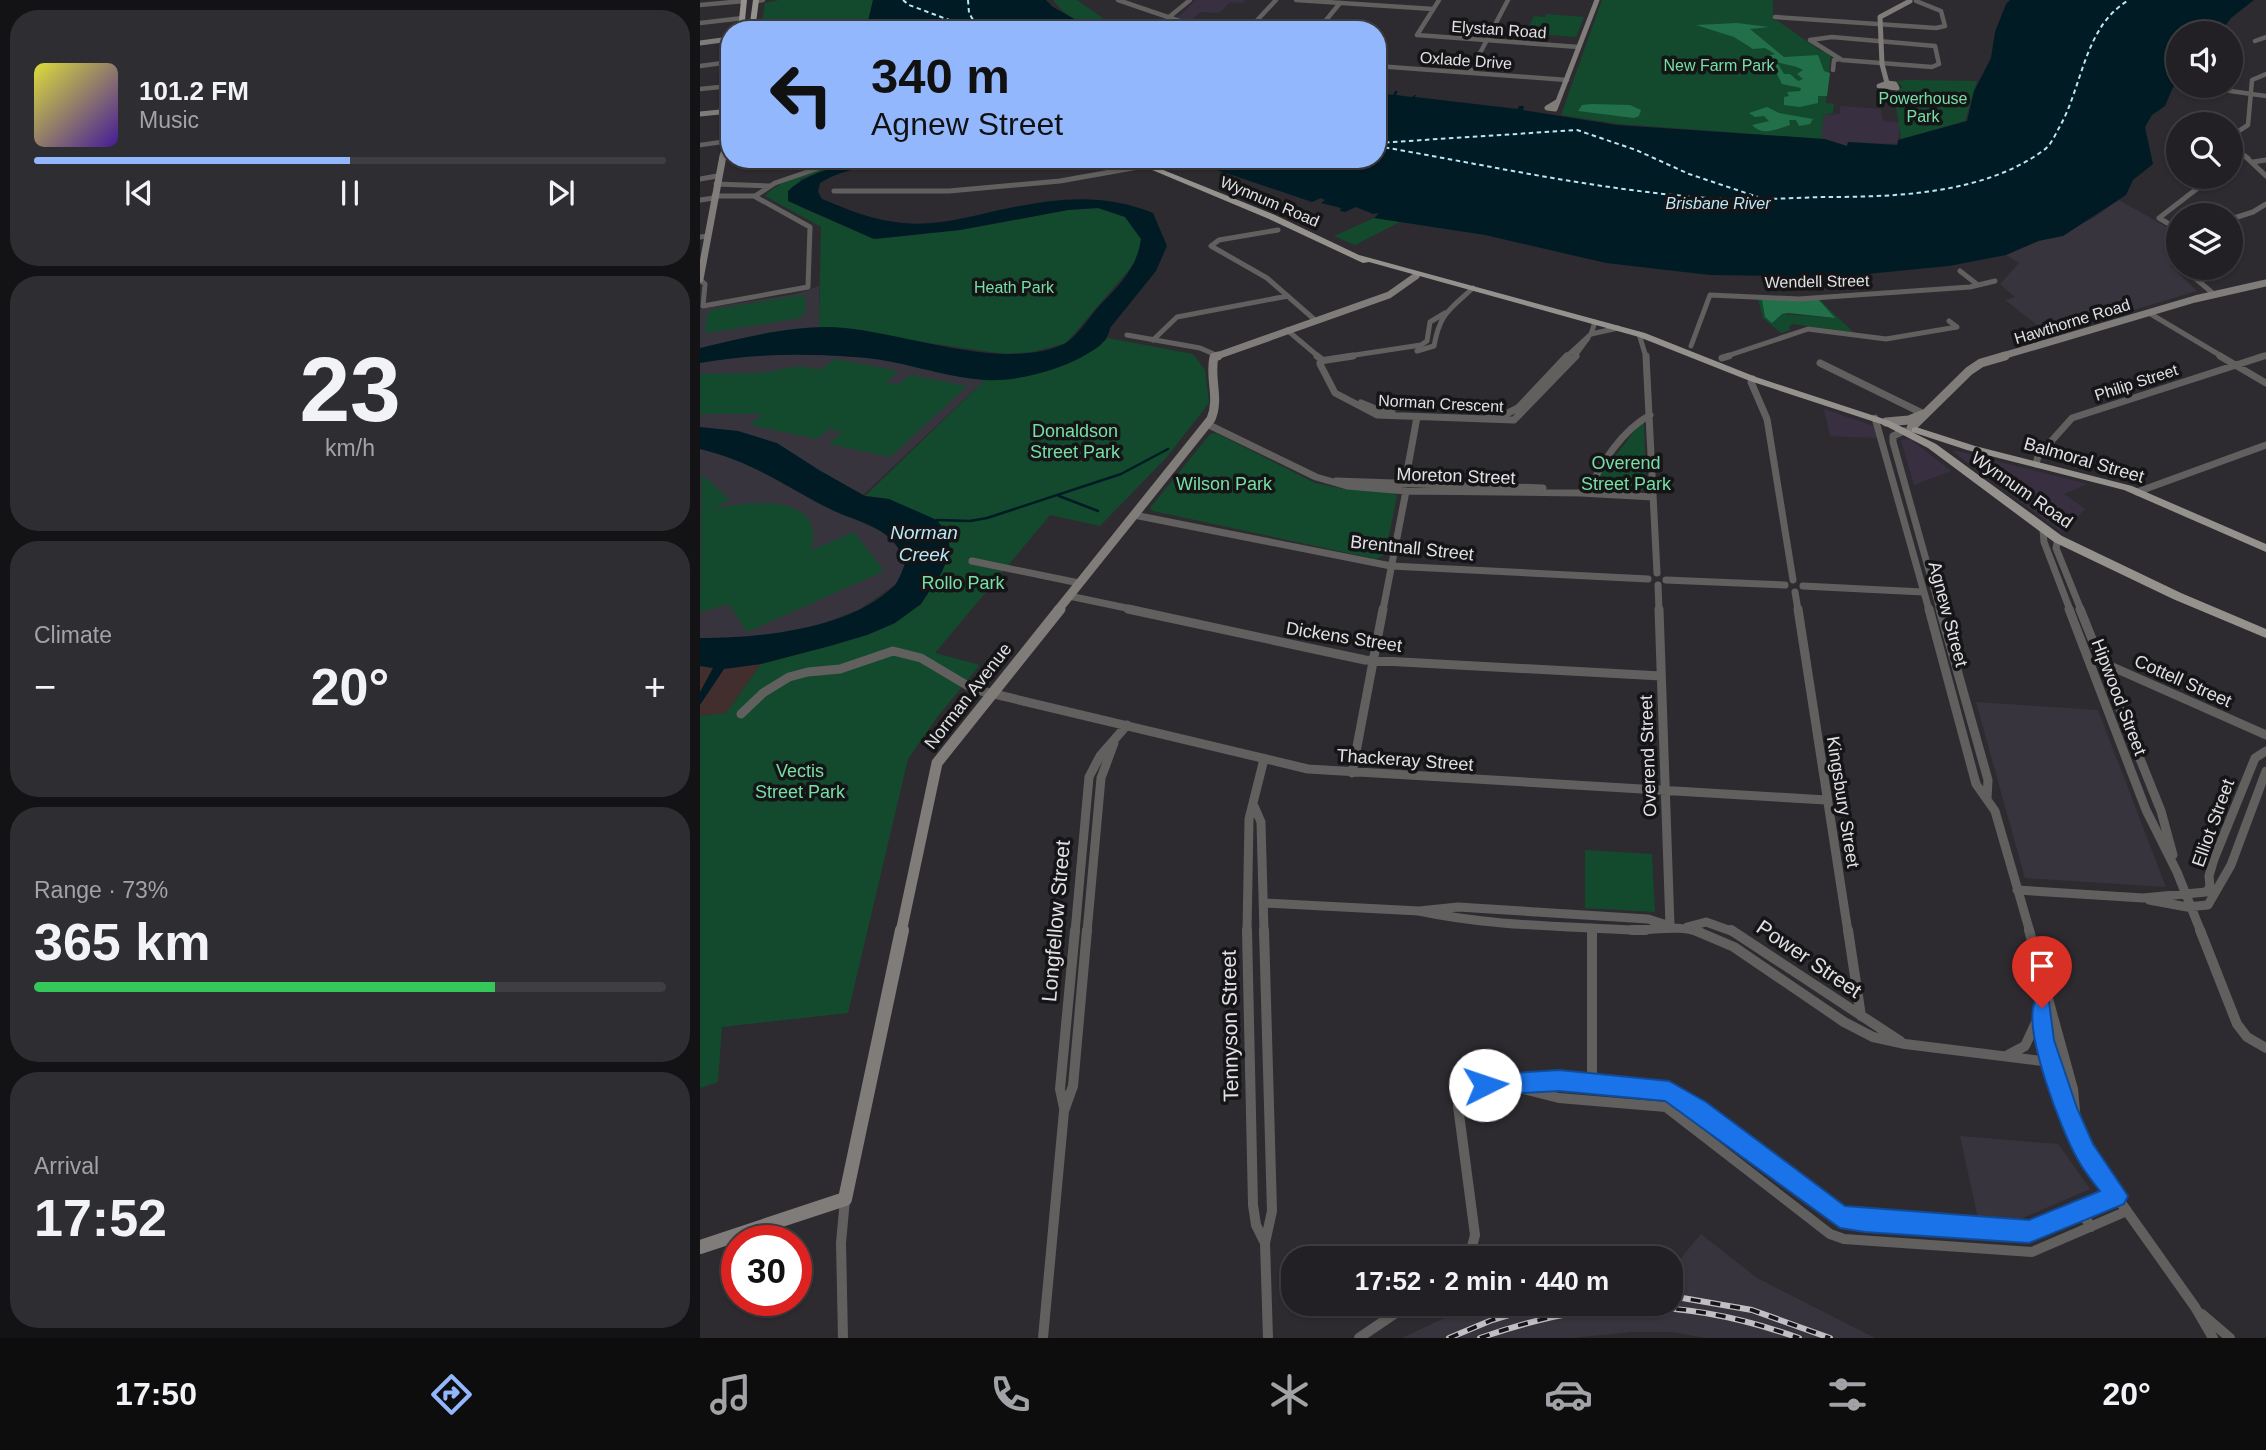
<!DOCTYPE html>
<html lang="en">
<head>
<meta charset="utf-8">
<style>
	:root { --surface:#222024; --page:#2e2d31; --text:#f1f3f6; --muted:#a2a3a6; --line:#3f3e41; --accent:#93b7fd }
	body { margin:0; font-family:Arial,sans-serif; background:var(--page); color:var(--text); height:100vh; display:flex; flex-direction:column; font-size:26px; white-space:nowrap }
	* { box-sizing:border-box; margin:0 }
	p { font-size:23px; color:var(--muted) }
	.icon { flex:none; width:38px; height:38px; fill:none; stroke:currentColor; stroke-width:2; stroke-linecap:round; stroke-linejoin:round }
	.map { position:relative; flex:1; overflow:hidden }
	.drawer { display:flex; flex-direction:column; gap:10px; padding:10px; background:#131214; width:700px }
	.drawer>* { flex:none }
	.guide { position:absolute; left:21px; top:21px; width:665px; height:147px; border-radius:28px; box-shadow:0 2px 5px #0004,0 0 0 2px var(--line); background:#93b7fd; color:#111; overflow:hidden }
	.tools { position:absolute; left:1466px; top:21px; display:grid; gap:14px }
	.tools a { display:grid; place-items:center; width:77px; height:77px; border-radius:50%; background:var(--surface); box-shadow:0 2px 5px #0004,0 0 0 2px var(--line); font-size:35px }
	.speed { position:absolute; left:21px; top:1225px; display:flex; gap:14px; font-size:35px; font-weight:700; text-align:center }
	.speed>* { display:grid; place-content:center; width:91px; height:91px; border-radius:50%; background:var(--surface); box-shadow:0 2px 5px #0004,0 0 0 2px var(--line); line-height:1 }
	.speed .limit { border:10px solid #d22; background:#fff; color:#111 }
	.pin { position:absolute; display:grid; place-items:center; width:60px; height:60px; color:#fff; margin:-72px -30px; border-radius:50% 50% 50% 0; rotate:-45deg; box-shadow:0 0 7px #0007 }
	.pin .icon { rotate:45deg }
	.me { position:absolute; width:77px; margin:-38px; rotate:86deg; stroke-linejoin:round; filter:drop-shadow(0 0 5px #0008) }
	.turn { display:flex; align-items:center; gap:24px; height:147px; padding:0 35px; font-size:32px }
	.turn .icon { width:91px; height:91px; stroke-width:2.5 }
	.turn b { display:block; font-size:49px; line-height:60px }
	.big { font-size:52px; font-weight:800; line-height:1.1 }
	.drawer .widget { flex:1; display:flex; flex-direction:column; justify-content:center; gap:10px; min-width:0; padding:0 24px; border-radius:28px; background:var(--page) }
	.drawer .dial { align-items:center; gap:0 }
	.dial b { font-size:91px; line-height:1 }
	.song { display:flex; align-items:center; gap:21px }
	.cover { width:84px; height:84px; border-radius:10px; background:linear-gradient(135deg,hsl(60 70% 55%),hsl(260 70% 35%)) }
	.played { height:7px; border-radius:4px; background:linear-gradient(90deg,var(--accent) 50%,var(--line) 50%) }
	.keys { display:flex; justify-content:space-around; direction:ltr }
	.heat { display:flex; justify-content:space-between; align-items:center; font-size:38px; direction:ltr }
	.charge { height:10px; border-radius:5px; background:linear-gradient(90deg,#34c759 73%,var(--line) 0) }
	.trip { position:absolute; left:581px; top:1246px; width:402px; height:70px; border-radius:28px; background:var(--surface); box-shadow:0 2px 5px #0004,0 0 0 2px var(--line); font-weight:800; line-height:70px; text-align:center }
	.menu { display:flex; height:112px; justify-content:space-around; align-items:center; background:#0e0d0e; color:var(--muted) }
	.menu .icon { width:49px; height:49px }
	.menu .on { color:var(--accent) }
	.menu b { font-size:32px; color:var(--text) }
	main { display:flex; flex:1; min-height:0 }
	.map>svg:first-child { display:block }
</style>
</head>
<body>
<main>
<section class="drawer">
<div class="widget">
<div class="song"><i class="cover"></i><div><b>101.2 FM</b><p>Music</p></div></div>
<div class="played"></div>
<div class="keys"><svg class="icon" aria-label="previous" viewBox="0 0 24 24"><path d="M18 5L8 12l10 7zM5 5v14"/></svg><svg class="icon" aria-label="pause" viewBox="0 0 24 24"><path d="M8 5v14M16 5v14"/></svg><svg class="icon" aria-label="next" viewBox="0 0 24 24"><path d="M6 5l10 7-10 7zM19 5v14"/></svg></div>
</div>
<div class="widget dial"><b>23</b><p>km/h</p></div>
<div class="widget"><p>Climate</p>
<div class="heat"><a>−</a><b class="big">20°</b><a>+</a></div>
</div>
<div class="widget"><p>Range · 73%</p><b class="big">365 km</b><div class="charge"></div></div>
<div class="widget"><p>Arrival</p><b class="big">17:52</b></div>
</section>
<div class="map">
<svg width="1566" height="1338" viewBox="0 0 1566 1338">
	<rect width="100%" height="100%" fill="#2d2b30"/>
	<path fill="#383040" d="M496 0H545L543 3 530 2 520 13 500 12 490 21 477 18Z
		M1140 106 1181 109 1183 121 1200 123 1198 144 1148 142 1147 146 1121 139 1124 115 1140 114Z
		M1124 409 1174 426 1177 438 1130 436Z
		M1210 439 1251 471 1214 485 1201 440Z
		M1257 451 1387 484 1364 494 1385 509 1363 533 1253 452Z"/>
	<path fill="#422e2d" d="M61 664 26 713 0 716V666L24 669Z"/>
	<path fill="#38343e" d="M1419 200 1479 234 1473 242 1471 266 1497 291 1350 335 1305 300 1315 297 1300 284 1319 263 1306 255 1392 219Z
		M119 286V327L109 354 174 358 285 380 146 511 163 523 182 532 196 545 207 561 196 584 160 609 116 626 45 638H0V309L96 294Z
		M1276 702 1398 710 1466 887 1325 878Z
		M1260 1136 1358 1144 1390 1189 1318 1220 1278 1218Z
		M1001 1234 1057 1278 1175 1338H1006L972 1332H932L873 1338H702L764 1309 785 1304H971V1270Z"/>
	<path fill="#134a2e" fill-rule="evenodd" d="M79 0H173L166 30H61L65 3Z
		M353 0H377L404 19 437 30C400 30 378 31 353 0Z
		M902 0H1073V20L1078 21 1119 50 1131 54 1126 103 1134 104 1133 113 1124 115 1121 139 920 124 861 115Z
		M846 14 884 17 876 37 836 34 839 27H829L834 16 845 17Z
		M1208 80 1277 81 1265 121 1201 139 1194 92 1203 87 1196 81Z
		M152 159H171L133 168 100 179V207L174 239 260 230 368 210 398 208 425 217 441 239 438 259 366 343 332 352 305 354 119 327 121 227 65 196C86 174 123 168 152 159Z
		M674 218 700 222 655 245 634 236Z
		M102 295 105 297V313L100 318 8 333 5 332 7 314 15 309Z
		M1058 299 1120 300 1154 333 1093 324 1089 326 1090 330 1081 333 1063 318ZM1062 301H1087L1134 318 1082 314Z
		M408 338 493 354 505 370 509 403 466 458 400 526 350 515 235 653 280 665 238 716 208 759 148 1013 22 1027 18 1082 0 1088V716L26 713 61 664 167 635 195 623 221 604 249 558 189 499 165 496 285 380 318 377 397 348Z
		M135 359 198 371 186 382 198 385 210 375 267 386 190 457 129 444 142 432 129 429 117 439 50 425 62 414H0V374L62 373 99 366 120 370Z
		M944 423 946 489 935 492 895 489 898 478 940 424Z
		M516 433 615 483 644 489 694 493 697 496 685 555 676 559 453 511 450 508 510 434Z
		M2 474 30 500 12 509C47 502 127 491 111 550L154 532 184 571 47 632 29 604 0 612Z
		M885 850 952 854 955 912 885 908Z"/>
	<path fill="#217049" d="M1037 23 1069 27 1050 29 1084 57 1118 55 1124 71 1130 73 1127 96H1118V103L1100 107 1084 105V97L1089 96 1087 92 1100 91 1101 88 1082 84 1072 64H1078L1084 74H1090L1098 81 1103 79 1097 74 1103 70C1092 63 1073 65 1066 56L1075 54 1065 48 1053 49 1034 37 996 25Z
		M892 104 930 105 941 110 939 116 934 118 878 111 882 105Z
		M1067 107 1079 113 1113 119 1110 124 1099 126 1096 120H1089L1090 125C1076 129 1064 137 1052 125L1069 121 1064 116 1055 117 1049 113Z
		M1062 300H1119L1135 318 1088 313 1082 314 1072 323 1065 317Z"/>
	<path fill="#001b24" d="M173 0H346L353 7 394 30H166Z
		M1310 0H1554L1531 18 1520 33H1479V85L1473 87 1465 106 1452 115 1445 127 1453 164 1433 180 1426 195 1363 236 1338 241 1306 255 1249 266 1136 277 1010 275 906 263 785 235 674 218 679 213 673 214 656 207 645 212 640 211 641 208 621 203 625 200 621 198 612 202 517 170 493 159H677V92L693 95 695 91H698L696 95 712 97 717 94 715 97 818 109 819 106H824L823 110 917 125 1125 139 1147 146 1148 142 1197 145 1198 140 1267 121 1274 91 1291 58 1295 32 1306 4Z
		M171 159H362C330 163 297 167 264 168 217 169 162 156 120 183L118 192 122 199C148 210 176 221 204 223 235 226 265 218 295 211 350 199 400 191 453 213L467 246 456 271 410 328C407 344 395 349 382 357 355 371 316 382 285 380 241 377 198 359 154 357 103 353 50 354 0 363V348C43 338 88 326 132 327 201 330 300 373 364 344 377 337 390 316 400 305 420 284 437 268 441 239L425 217 398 208 368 210 260 230 174 239 88 201V191C110 170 142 166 171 159Z
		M0 427 38 431 77 443 119 470 165 496 189 499 237 520 248 535 250 552 242 572 221 604 195 623 167 635 130 646 61 664 24 669 0 705V692L13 668 0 666V638C59 638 150 630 195 585 200 579 203 568 206 561 200 550 193 539 182 532 167 522 148 518 132 510 84 486 54 462 0 449Z"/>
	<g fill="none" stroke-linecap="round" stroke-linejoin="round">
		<path stroke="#001b24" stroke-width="2.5" d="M359 496 398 511
			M237 520 270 521 287 518 421 474 468 449"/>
		<path stroke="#b9e7f6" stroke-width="2" stroke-dasharray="4.5 3.5" stroke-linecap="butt" d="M203 0 209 5 276 30
			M268 0 269 13 279 30
			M677 143 877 130 936 150 989 174 1058 197
			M677 146C786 165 897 190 1008 198 1046 201 1086 198 1125 197 1197 197 1284 194 1344 150 1351 145 1355 135 1359 128 1383 86 1384 26 1429 0"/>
		<path stroke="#61605e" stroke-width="4.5" d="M418 0 506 30
			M596 0 733 9
			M739 0 717 35 879 47
			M56 1 63 0
			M0 5 44 1
			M1075 17 1236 28 1245 26 1241 11 1216 1
			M468 18 490 0
			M0 23 43 18
			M548 30 576 0
			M618 30 640 3
			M1132 37 1235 46 1239 64 1232 67 1142 60 1110 40Z
			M1555 41 1566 37
			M0 66 30 62
			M677 66 867 80
			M1133 70 1134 60 1140 59
			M770 72 808 0
			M1509 88 1566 96
			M0 89 30 86
			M1531 136 1548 125 1552 80 1566 74
			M0 145 22 142
			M1531 146 1548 158"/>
		<path stroke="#61605e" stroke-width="5" d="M1545 156 1566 176
			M1553 162 1566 160
			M0 179 17 176
			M16 184 69 186
			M134 191H249L360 181 444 166
			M14 196H55L75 183 145 159
			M0 200 14 198
			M1531 219 1553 212 1566 204
			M578 230 519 240 511 246 567 278 615 320
			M1479 230 1459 218 1503 184 1505 177
			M0 237 8 236
			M1483 268 1515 295
			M1260 271 1278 285
			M0 280 5 284 3 306 108 287 110 227 54 196
			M1449 313 1523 357
			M587 330 619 357
			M891 334 918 328
			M939 334 946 357
			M427 335 500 348 516 355
			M453 340 477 317 588 296
			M991 346 1010 295 1099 299 1270 287 1295 281
			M717 351 734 346C740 313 749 310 773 288
			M642 357 721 345 727 341 730 322 745 313
			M866 357 891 334 895 322
			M874 357 888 338
			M1024 357 1108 329 1186 339 1257 327 1249 321
			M1558 357 1566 355"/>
		<path stroke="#61605e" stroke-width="7" d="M617 356 622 360
			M653 356 620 361V364L635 393 677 415 814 420 876 356
			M946 356 957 573
			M1520 356 1566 383
			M1022 358 1029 356
			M1120 363 1224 414
			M1053 379 1051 382 1067 419 1093 580
			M661 403 678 410 692 411
			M789 415 806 414 818 408 867 356
			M1175 418 1229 610
			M507 424 616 477 647 486 706 491 881 493 953 497
			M1204 431 1193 436V442L1240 610
			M1336 464 1338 456 1372 418 1564 356
			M636 481 843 488
			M705 483 717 417
			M1437 492 1566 445
			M889 493C899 464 923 430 950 415
			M434 515 691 566 948 579
			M1343 530 1344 542 1370 610
			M1358 539 1356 548 1381 610
			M272 561 379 583
			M966 580 1085 585
			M958 585 959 610
			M1103 586 1223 592
			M1095 592 1098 610
			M369 596 436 610
			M683 610 706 491"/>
		<path stroke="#61605e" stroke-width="9" d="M428 609 665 660 961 676
			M959 609 970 926
			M1098 609 1148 932
			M1229 609 1276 784 1295 811 1330 932
			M1240 609 1288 780 1287 799
			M1369 609 1446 810 1477 872 1501 932
			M1380 609 1461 811 1473 855
			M1399 661 1566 735
			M41 714 63 693 89 677 108 672 140 669 193 651 221 658 273 689 608 769 1126 800
			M652 773 683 609
			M554 806 561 822 564 932
			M1317 890 1443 898 1506 892 1510 887 1509 876 1514 859 1555 758 1566 751
			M1449 900 1487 907 1508 905 1531 865 1566 771
			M564 903 719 911 758 907 948 919 970 926
			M719 911C789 926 859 926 930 930 954 931 976 924 1000 932
			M987 927 1006 922 1034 932
			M892 928V932
			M375 932 389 777 400 756 427 725
			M387 932 401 778 414 743
			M547 932 549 819 564 759"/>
		<path stroke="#61605e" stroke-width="10" d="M547 930 553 1205 556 1225 565 1243
			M564 930 572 1211 565 1243 568 1338
			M892 930V1083
			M932 930H946
			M994 930 1034 947 1144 1022 1173 1037 1205 1044 1350 1062
			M1031 930 1200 1041
			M1148 930 1161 1016
			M1329 930 1373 1089 1377 1133
			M1500 930 1537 1024 1547 1037 1566 1048
			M1343 989 1341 1023 1344 1040 1361 1096 1385 1152 1495 1307 1513 1338
			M1308 1055 1325 1046 1339 1016
			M812 1086 859 1098 966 1107 1130 1234 1144 1239 1332 1252 1427 1211
			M364 1108 360 1089 375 930
			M1381 1211 1391 1227
			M769 1258 775 1235 758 1106 763 1092 780 1085 850 1080 969 1091 999 1110 1130 1211 1150 1219 1329 1231 1416 1196
			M1502 1314 1530 1338
			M143 1338 141 1243 145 1199
			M343 1338 364 1111 373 1086 387 930
			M659 1338 709 1304"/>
		<path stroke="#7f7c79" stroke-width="5" d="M0 43 30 39
			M1187 83 1182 64 1180 17 1210 1
			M1187 83 1195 84 1197 88 1179 86Z
			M857 102 847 108 855 109 897 0
			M0 114 30 111
			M22 158 25 144 22 140 27 111"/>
		<path stroke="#7f7c79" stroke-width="7" d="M0 279 23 156
			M514 357 689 295 716 276
			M1299 357 1495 299 1566 283"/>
		<path stroke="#7f7c79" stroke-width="9" d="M1186 422 1209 420 1224 414
			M1211 428 1269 371 1281 363 1305 356
			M358 610 511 419C520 398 509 378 514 357L518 356"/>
		<path stroke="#7f7c79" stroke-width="11" d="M201 932 237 763 360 609"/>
		<path stroke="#7f7c79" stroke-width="14" d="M0 1247 145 1199 202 930"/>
		<path fill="#95928e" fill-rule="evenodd" d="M41 0H47L44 30H38Z
			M53 0H59L55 30H49Z
			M426 159H436L575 215 659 255 945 333 1056 377 1190 421 1236 444 1362 536 1481 593 1566 629V638L1473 599 1354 542 1228 448 1184 425 1050 381 939 337 669 262 663 263 569 219Z
			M1216 427 1275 446 1432 486 1566 544V552L1424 490 1267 450 1212 432V428Z"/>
		<defs>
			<path id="rail" d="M971 1296 1052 1310 1130 1338
				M749 1338 792 1320 847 1304
				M780 1338C895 1297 984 1297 1099 1338"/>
		</defs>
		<use href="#rail" stroke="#c1bfc3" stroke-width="6"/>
		<use href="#rail" stroke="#151416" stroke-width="3.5" stroke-dasharray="10" stroke-linecap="butt"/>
	</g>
	<path fill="#1a73e8" stroke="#114b97" stroke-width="2" d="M1342 999 1349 1002 1354 1040 1377 1108 1393 1144 1428 1196 1424 1204 1329 1243 1165 1232 1140 1228 965 1101 859 1091 785 1095 777 1092 774 1085 777 1078 785 1075 859 1070 969 1081 1006 1102 1145 1206 1329 1220 1400 1191C1392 1181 1384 1171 1378 1160 1362 1133 1322 1029 1335 1002Z"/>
	<g text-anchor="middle" stroke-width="7" stroke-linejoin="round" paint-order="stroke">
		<g font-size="16" fill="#e1e0e3" stroke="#151416">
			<text transform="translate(799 29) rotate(4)" y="6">Elystan Road</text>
			<text transform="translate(766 60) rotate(4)" y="6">Oxlade Drive</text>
			<text transform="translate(570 201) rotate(23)" y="6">Wynnum Road</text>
			<text transform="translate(1117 281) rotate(-1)" y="6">Wendell Street</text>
			<text transform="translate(1372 321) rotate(-17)" y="6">Hawthorne Road</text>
			<text transform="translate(1436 382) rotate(-18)" y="6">Philip Street</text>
			<text transform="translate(741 403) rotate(3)" y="6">Norman Crescent</text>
		</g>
		<g font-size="16" fill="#77dfa5" stroke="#151416">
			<text x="1019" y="71">New Farm Park</text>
			<text x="1223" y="104">Powerhouse<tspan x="1223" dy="18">Park</tspan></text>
			<text x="314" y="293">Heath Park</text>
		</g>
		<g font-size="16" font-style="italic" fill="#b9e7f6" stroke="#151416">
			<text x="1018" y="209">Brisbane River</text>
		</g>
		<g font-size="18" fill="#77dfa5" stroke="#151416">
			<text x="375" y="437">Donaldson<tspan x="375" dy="21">Street Park</tspan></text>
			<text x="926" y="469">Overend<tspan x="926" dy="21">Street Park</tspan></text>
			<text x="524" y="490">Wilson Park</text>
			<text x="263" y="589">Rollo Park</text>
			<text x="100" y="777">Vectis<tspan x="100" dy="21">Street Park</tspan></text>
		</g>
		<g font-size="18" fill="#e1e0e3" stroke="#151416">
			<text transform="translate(1384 460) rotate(16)" y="6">Balmoral Street</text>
			<text transform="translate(756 476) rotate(2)" y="6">Moreton Street</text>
			<text transform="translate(1322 490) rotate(35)" y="6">Wynnum Road</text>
			<text transform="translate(712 548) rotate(6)" y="6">Brentnall Street</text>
			<text transform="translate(1248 614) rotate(75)" y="6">Agnew Street</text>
			<text transform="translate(644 637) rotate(9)" y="6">Dickens Street</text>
			<text transform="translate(1483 681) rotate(24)" y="6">Cottell Street</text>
			<text transform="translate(268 696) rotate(-52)" y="6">Norman Avenue</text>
			<text transform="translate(1419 697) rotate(69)" y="6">Hipwood Street</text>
			<text transform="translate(948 756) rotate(-92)" y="6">Overend Street</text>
			<text transform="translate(705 760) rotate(4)" y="6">Thackeray Street</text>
			<text transform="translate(1143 802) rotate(81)" y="6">Kingsbury Street</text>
			<text transform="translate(1513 823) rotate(-70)" y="6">Elliot Street</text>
		</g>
		<g font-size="19" font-style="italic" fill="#b9e7f6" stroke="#151416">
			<text x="224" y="539">Norman<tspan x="224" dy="22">Creek</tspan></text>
		</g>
		<g font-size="21" fill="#e1e0e3" stroke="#151416">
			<text transform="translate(356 921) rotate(-85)" y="7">Longfellow Street</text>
			<text transform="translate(1109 959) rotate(34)" y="7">Power Street</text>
			<text transform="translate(530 1026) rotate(-91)" y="7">Tennyson Street</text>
		</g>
	</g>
</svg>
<div class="tools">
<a><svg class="icon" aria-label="sound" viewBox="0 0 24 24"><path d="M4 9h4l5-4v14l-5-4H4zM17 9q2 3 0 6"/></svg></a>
<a><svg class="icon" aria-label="search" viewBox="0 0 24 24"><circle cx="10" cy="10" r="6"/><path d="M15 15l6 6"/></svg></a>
<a><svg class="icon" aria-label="layers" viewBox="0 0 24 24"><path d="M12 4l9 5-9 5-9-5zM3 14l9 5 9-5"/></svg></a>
</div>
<div class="speed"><div class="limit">30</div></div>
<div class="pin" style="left:1342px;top:1008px;background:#d93025"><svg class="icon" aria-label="arrive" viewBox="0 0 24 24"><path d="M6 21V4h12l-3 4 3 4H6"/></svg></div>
<svg class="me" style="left:785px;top:1085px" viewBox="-20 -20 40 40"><circle r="19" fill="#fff"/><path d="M0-13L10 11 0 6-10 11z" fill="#1a73e8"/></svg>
<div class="trip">17:52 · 2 min · 440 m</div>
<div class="guide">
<div class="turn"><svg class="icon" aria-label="left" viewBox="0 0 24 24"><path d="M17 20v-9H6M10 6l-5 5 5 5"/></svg><div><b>340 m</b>Agnew Street</div></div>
</div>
</div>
</main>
<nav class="menu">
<b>17:50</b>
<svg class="icon on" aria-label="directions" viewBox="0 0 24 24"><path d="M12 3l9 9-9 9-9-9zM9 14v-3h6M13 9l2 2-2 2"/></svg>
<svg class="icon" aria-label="music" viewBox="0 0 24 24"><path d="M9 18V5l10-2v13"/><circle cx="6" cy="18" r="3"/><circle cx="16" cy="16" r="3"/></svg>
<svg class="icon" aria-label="phone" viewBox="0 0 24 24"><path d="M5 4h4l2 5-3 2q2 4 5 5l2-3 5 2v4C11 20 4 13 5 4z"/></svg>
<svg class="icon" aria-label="climate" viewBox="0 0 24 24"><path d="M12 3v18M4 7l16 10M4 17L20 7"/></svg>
<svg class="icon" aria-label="car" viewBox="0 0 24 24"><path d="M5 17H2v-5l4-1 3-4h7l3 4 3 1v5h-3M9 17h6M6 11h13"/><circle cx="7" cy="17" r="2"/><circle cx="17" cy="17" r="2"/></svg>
<svg class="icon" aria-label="filters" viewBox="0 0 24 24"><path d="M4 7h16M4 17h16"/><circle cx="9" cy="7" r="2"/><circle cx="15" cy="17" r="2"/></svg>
<b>20°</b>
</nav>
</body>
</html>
